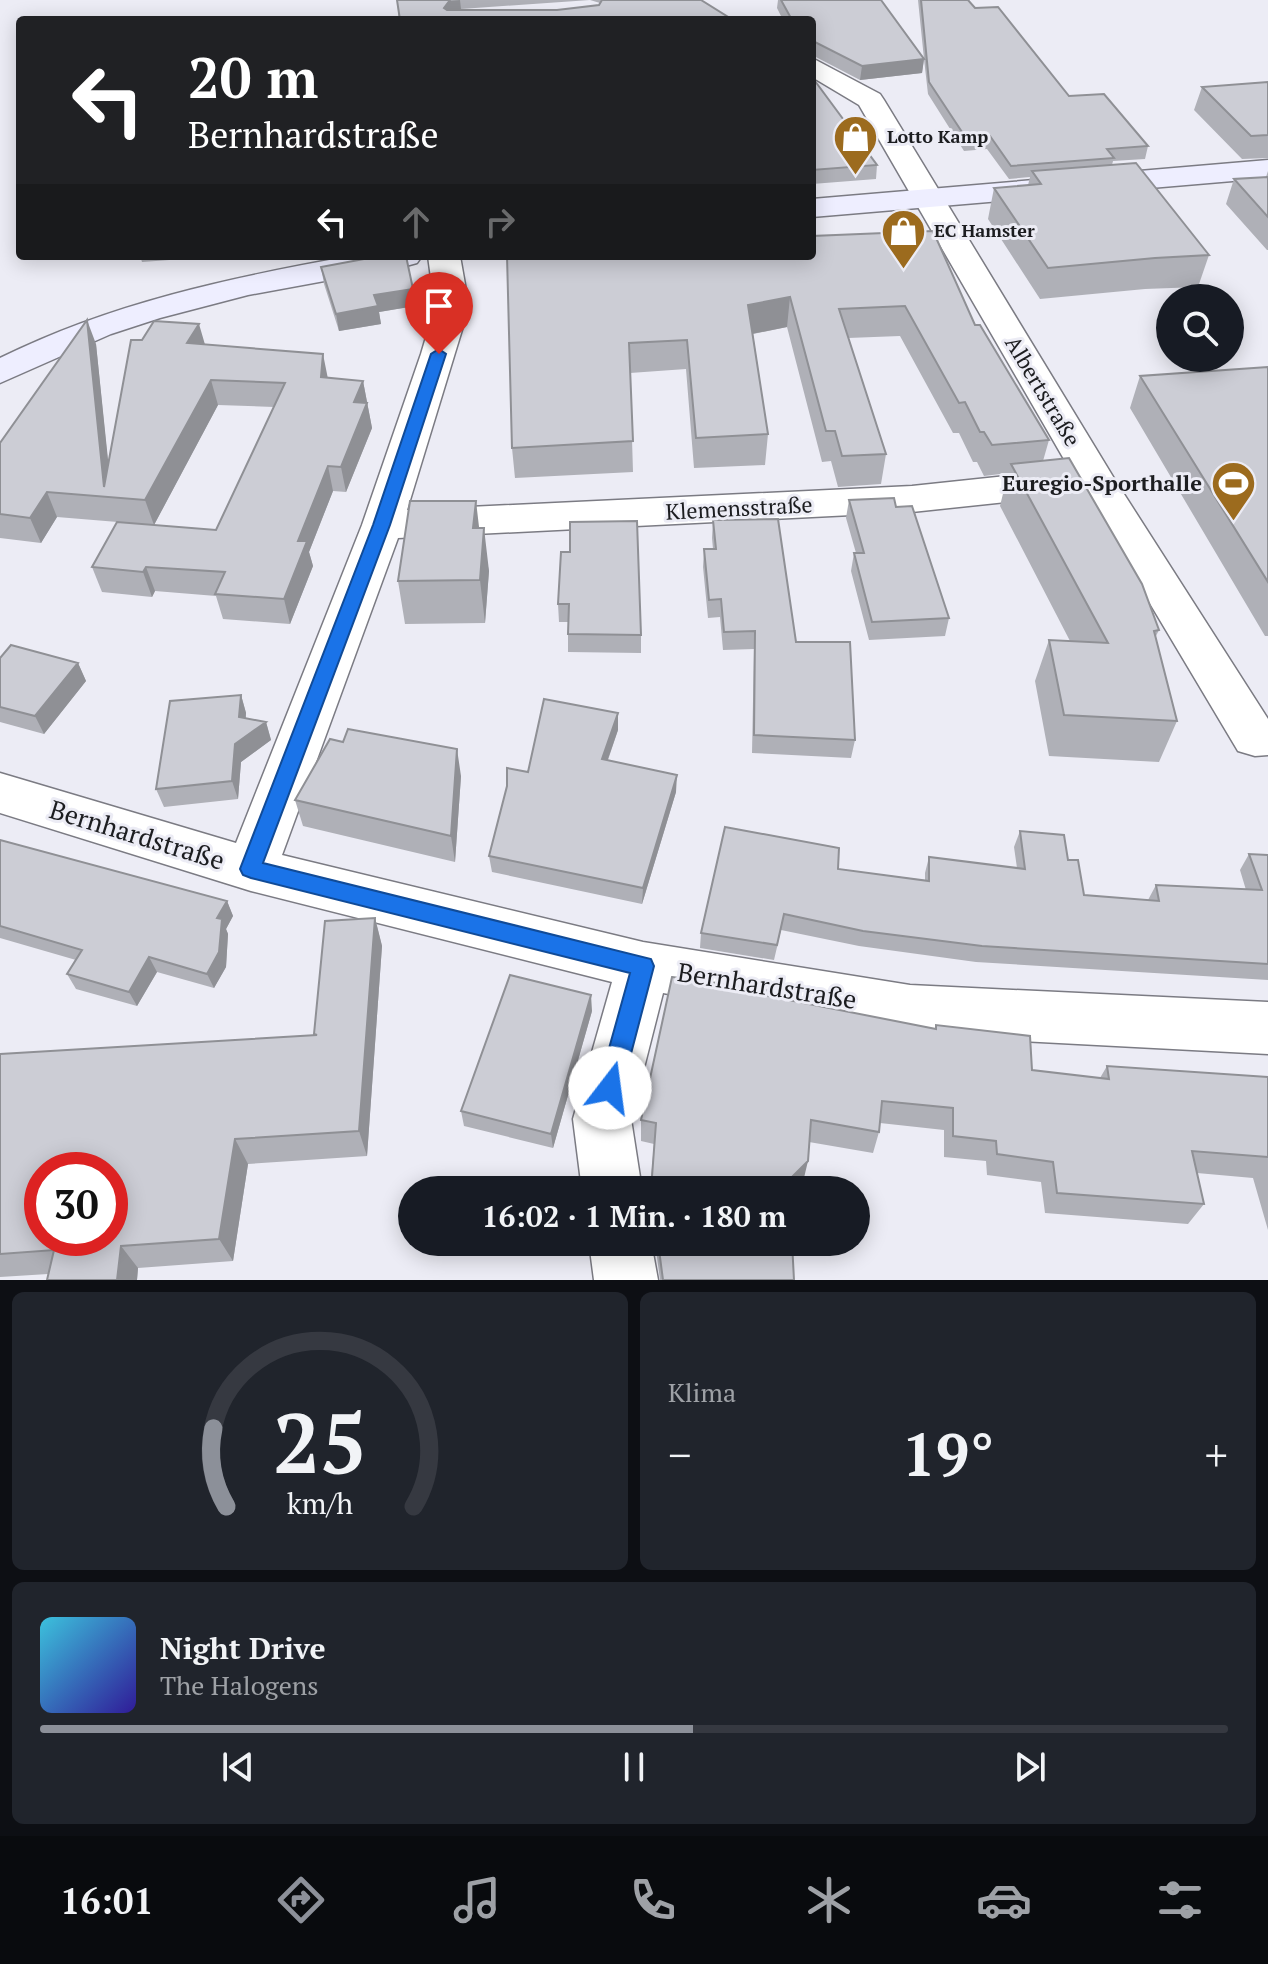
<!DOCTYPE html>
<html lang="de">
<head>
<meta charset="utf-8">
<style>
	:root { --surface:#171b24; --page:#20242c; --text:#f1f3f6; --muted:#9ea1a6; --line:#363941; --accent:#8c9099 }
	body { margin:0; font-family:"PT Serif",serif; background:var(--page); color:var(--text); height:100vh; display:flex; flex-direction:column; font-size:30px; white-space:nowrap }
	* { box-sizing:border-box; margin:0 }
	p { font-size:26px; color:var(--muted) }
	.icon { flex:none; width:44px; height:44px; fill:none; stroke:currentColor; stroke-width:2; stroke-linecap:round; stroke-linejoin:round }
	.map { position:relative; height:1280px; overflow:hidden }
	.details { display:flex; flex-direction:column; gap:12px; padding:12px; background:#0d0f14; flex:1 }
	.details>* { flex:none }
	.banner { position:absolute; left:16px; top:16px; width:800px; height:244px; border-radius:8px; box-shadow:0 4px 20px #0003; background:#202124; color:#fff; overflow:hidden }
	.controls { position:absolute; left:1156px; top:284px; display:grid; gap:16px }
	.controls a { display:grid; place-items:center; width:88px; height:88px; border-radius:50%; background:var(--surface); box-shadow:0 4px 20px #0003; font-size:40px }
	.speed { position:absolute; left:24px; top:1152px; display:flex; gap:16px; font-size:40px; font-weight:700; text-align:center }
	.speed>* { display:grid; place-content:center; width:104px; height:104px; border-radius:50%; background:var(--surface); box-shadow:0 4px 20px #0003; line-height:1 }
	.speed .limit { border:12px solid #d22; background:#fff; color:#111 }
	.pin { position:absolute; display:grid; place-items:center; width:68px; height:68px; color:#fff; margin:-82px -34px; border-radius:50% 50% 50% 0; rotate:-45deg; box-shadow:0 0 8px #0007 }
	.pin .icon { rotate:45deg }
	.me { position:absolute; width:88px; margin:-44px; rotate:15deg; stroke-linejoin:round; filter:drop-shadow(0 0 6px #0008) }
	.turn { display:flex; align-items:center; gap:28px; height:168px; padding:0 40px; font-size:36px }
	.turn .icon { width:104px; height:104px; stroke-width:2.5 }
	.turn b { display:block; font-size:56px; line-height:68px }
	.lanes { display:flex; align-items:center; height:76px; padding:0 40px; background:#0003; justify-content:center; gap:40px; direction:ltr }
	.lanes .off { opacity:.35 }
	.big { font-size:60px; font-weight:700; line-height:1.1 }
	.details .tile { flex:1; display:flex; flex-direction:column; justify-content:center; gap:12px; min-width:0; padding:0 28px; border-radius:12px; background:var(--page) }
	.details .dial { align-items:center; gap:0 }
	.dial svg { height:208px; overflow:visible; fill:none; stroke:var(--line); stroke-width:7; stroke-linecap:round; text-anchor:middle }
	.dial text { fill:var(--text); stroke:none }
	.song { display:flex; align-items:center; gap:24px }
	.cover { width:96px; height:96px; border-radius:12px; background:linear-gradient(135deg,hsl(190 70% 55%),hsl(250 70% 35%)) }
	.played { height:8px; border-radius:4px; background:linear-gradient(90deg,var(--accent) 55%,var(--line) 55%) }
	.keys { display:flex; justify-content:space-around; direction:ltr }
	.heat { display:flex; justify-content:space-between; align-items:center; font-size:44px; direction:ltr }
	.details .tiles { flex:1; display:grid; gap:12px; grid-template-columns:1fr 1fr }
	.tile:last-child { grid-column:span 2 }
	.trip { position:absolute; left:398px; top:1176px; width:472px; height:80px; border-radius:40px; background:var(--surface); box-shadow:0 4px 20px #0003; font-weight:700; line-height:80px; text-align:center }
	.tab-bar { display:flex; height:128px; justify-content:space-around; align-items:center; background:#090b0e; color:var(--muted) }
	.tab-bar .icon { width:56px; height:56px }
	.tab-bar .active { color:var(--accent) }
	.tab-bar b { font-size:36px; color:var(--text) }
	.map>svg:first-child { display:block }
</style>
</head>
<body>
<div class="map">
<svg width="1268" height="1280" viewBox="0 0 1268 1280">
	<rect width="100%" height="100%" fill="#ececf5"/>
	<g fill="none" stroke-linecap="round" stroke-linejoin="round">
		<defs>
			<path id="street" d="M812 58 880 94 884 100 1115 480 1268 719V755L1255 756 1238 751 1080 486 1076 492 1062 496 912 512 398 538 282 855 643 942 910 985 1268 1002V1054L910 1035 663 993 631 1119 642 1190H582L573 1119 612 982 251 891 0 813V773L236 843 362 525 421 354 435 307 428 256H460L469 307 407 510 912 486 1062 470 1072 473 859 105 812 77Z
				M589 1242H651L658 1280H594Z"/>
			<path id="secondary" d="M1268 160V178L812 217V199Z
				M351 256H422L417 263 406 266 248 295 160 318 111 334 0 383V358C111 303 229 278 351 256Z"/>
		</defs>
		<use href="#street" stroke="#7b7b83" stroke-width="3"/>
		<use href="#secondary" stroke="#7b7b83" stroke-width="3"/>
		<use href="#street" fill="#fff" fill-rule="evenodd"/>
		<use href="#secondary" fill="#eef" fill-rule="evenodd"/>
	</g>
	<path fill="#afb0b7" fill-rule="evenodd" d="M397 0H701L733 20H399ZM590 0 600 3 599 5 557 10H457L461 9Z
		M778 0H881L924 59 918 0H968L1069 96 1148 146 1145 159 1113 161 1112 165 1209 255 1198 287 1145 289 1040 299 988 219 994 188 1028 185 1030 177 1009 179 987 149 964 151 928 94 924 59 922 73 860 80 812 55V20H783L777 8Z
		M812 77 877 165 876 179 812 184Z
		M1268 82V158L1242 159 1194 110 1202 87Z
		M1268 171V250H1267L1226 204 1234 179 1266 177Z
		M140 256H224L142 262Z
		M507 256H812L975 325 1049 440 1043 461 1159 630 1155 638 1177 721 1159 762 1049 756 1035 681 1049 640 1070 641 1000 506 1008 473 984 476 977 462H973L959 433H953L900 336 848 338 886 454 881 484 838 487 831 461 822 462 787 327 753 334 768 434 765 465 694 468 686 369 630 373 633 472 515 478 512 448Z
		M321 267 415 306 379 312 381 324 339 331 324 284Z
		M96 344 108 463 205 345 328 378 363 381 372 428 346 492 333 491 309 552 313 566 290 624 223 619 216 596 155 591 152 597 102 592 92 567 216 530 274 407 218 405 154 525 57 517 41 543 0 538V443Z
		M1268 367V636H1265L1130 408 1140 376Z
		M849 500 896 507 949 618 945 636 869 640 851 571 854 553H856L846 518Z
		M713 520 796 642 855 740 851 758 752 753 754 649 723 650 720 617 708 618 703 567 704 549H713L712 538Z
		M479 528 489 571 485 623 405 624 398 581Z
		M561 552 641 635V653L568 652V622H559L558 604Z
		M0 658 78 663 86 681 44 734 0 722Z
		M241 695 246 713V718L266 722 271 740 241 762 238 799 164 807 156 789Z
		M618 730 608 760 676 792 642 904 492 872 489 856 528 772Z
		M343 742 461 776 455 862 303 826 295 800Z
		M1020 831 1068 860 1084 895 1148 900 1156 885 1246 890 1240 870 1249 854 1268 855V980L976 962 859 946 781 930 774 960 700 948 701 933 838 869 925 880V873L929 857 1017 868 1014 847Z
		M0 840 227 901 233 916 226 929 228 934 226 967 214 988 157 972 137 1006 76 989 67 974 76 960 0 938Z
		M375 918 382 946 367 1156 248 1164 233 1261 138 1268 137 1280H47L48 1274 0 1277V1054L314 1035Z
		M768 996 935 1029 936 1025 1032 1070 1100 1078 1107 1066 1268 1077V1230L1253 1178 1197 1173 1204 1204 1188 1224 1045 1213 1041 1182 987 1175 986 1161 944 1157V1130L880 1123 879 1132 873 1153 809 1142 803 1182 795 1190H650L654 1144 641 1141V1120Z
		M592 1011 553 1148 464 1126 461 1111Z
		M655 1242H792L794 1280H660Z"/>
	<path fill="#8f9095" d="M460 0 461 9 450 13 444 8 448 1Z
		M924 59 922 73 860 80 862 66Z
		M315 256H335L316 259Z
		M413 289 415 306 379 312 381 324 339 331 336 314 374 295Z
		M790 297 787 327 746 335 748 305Z
		M87 320 96 344 112 498 104 487Z
		M199 324 206 348 187 343Z
		M323 354 328 379 321 377Z
		M211 380 218 405 154 525 145 500Z
		M363 381 372 428 346 492 341 467 354 402Z
		M328 466 333 491 309 552 313 566 290 624 284 599 298 541Z
		M47 492 57 517 41 543 30 518Z
		M476 501 481 544 473 528Z
		M484 528 489 571 485 623 480 580Z
		M146 567 155 591 152 597 143 572Z
		M78 663 86 681 44 734 35 716Z
		M241 695 246 713 244 734 239 717Z
		M618 713V730L602 776V759Z
		M266 722 271 740 241 762 238 799 232 781 235 744Z
		M457 749 461 776 455 862 451 836Z
		M677 775 676 792 642 904 643 888Z
		M227 901 233 916 226 929 228 934 226 967 214 988 207 974 217 918Z
		M375 918 382 946 367 1156 359 1131Z
		M149 957 157 972 137 1006 129 992Z
		M591 995 592 1011 553 1148 551 1134Z
		M235 1139 248 1164 233 1261 219 1239Z
		M808 1161 803 1182 795 1190H786L788 1181Z
		M121 1246 138 1268 137 1280H117Z"/>
	<path fill="#cccdd5" stroke="#8f9095" stroke-width="2" fill-rule="evenodd" d="M397 0H450L444 8 447 10H557L599 5 602 0H701L733 20H400Z
		M781 0H881L924 59 862 66 813 41 812 46V20H792Z
		M921 0H968L975 8 998 7 1069 96 1104 94 1148 146 1107 149 1114 158 1011 166 990 136 966 138 929 82Z
		M812 77 877 165 812 170Z
		M1268 82V135L1251 136 1202 87Z
		M1136 163 1209 255 1155 258 1048 268 994 188 1041 184 1032 171Z
		M1268 177V217L1234 179Z
		M933 231 975 325H980L1049 440 992 445 984 432H980L965 402 959 403 905 306 839 309 886 454 842 456 835 431H826L790 297 748 305 768 434 696 438 687 340 629 343 633 441 512 448 507 256H812V236Z
		M380 256H406L413 289 374 295 378 306 336 314 321 267Z
		M87 320 104 487 131 340H142L154 321 199 324 187 343 323 354 321 377 363 381 354 402 367 403 341 467 328 466 298 541H307L284 599 215 594 225 572 146 567 143 572 92 567 117 522 216 530 285 383 211 380 145 500 47 492 30 518 0 514V443Z
		M1268 367V582L1140 376Z
		M1069 458 1142 584 1159 630 1154 631 1177 721 1064 715 1049 640 1108 643 1011 464Z
		M894 498 896 507 912 506 949 618 872 622 854 553H864L849 500Z
		M410 501H476L473 528H484L480 580 398 581Z
		M778 519 796 642H850L855 740 754 735 755 631 724 632 721 599 709 600 704 549H716L713 520Z
		M637 521 641 635 568 634 569 604H558L561 552H570V522Z
		M11 645 78 663 35 716 0 707V658Z
		M241 695 239 717 266 722 235 744 232 781 156 789 170 701Z
		M544 699 618 713 602 759 677 775 643 888 489 856 507 786V768L528 772Z
		M348 729 457 749 451 836 295 800 330 739 343 742Z
		M725 827 839 848 838 869 929 881V857L1025 869 1020 831 1064 835 1068 860H1078L1084 895 1159 901 1156 885 1262 890 1249 854 1268 855V964L982 946 863 931 784 914 777 945 701 933Z
		M0 840 227 901 217 918 222 919 219 952 207 974 149 957 129 992 67 974 82 950 0 926Z
		M375 918 359 1131 235 1139 219 1239 121 1246 117 1280H47L54 1250 0 1254V1054L317 1035 314 1034 325 921ZM42 1170H110V1238H42Z
		M510 975 591 995 551 1134 461 1111Z
		M672 977 769 990 768 996 936 1029V1025L1030 1036 1032 1070 1109 1079 1107 1066 1268 1077V1157L1192 1151 1204 1204 1057 1193 1053 1162 997 1154 996 1141 953 1136V1108L882 1101 879 1132 811 1120 808 1161 788 1181V1190H651L656 1123 641 1120Z
		M658 1242H792L794 1280H663Z"/>
	<path fill="#1a73e8" stroke="#114b97" stroke-width="2" d="M439 349 446 354 390 525 263 863 651 959 654 966 622 1088 619 1096 610 1099 602 1096 598 1088 630 973 251 878 243 875 240 869 373 525 431 354Z"/>
	<defs>
		<symbol id="shop-pin" viewBox="-11 -11 22 30"><path d="M0 17L-7.5 6A9.5 9.5 0 1 1 7.5 6Z" fill="#9c6b1e" stroke="#ececf5"/><path d="M-5-2.5h2.3a2.7 3.5 0 0 1 5.4 0H5L5.5 6h-11ZM-1.5-2.5h3a1.5 2.3 0 0 0-3 0Z" fill="#fff"/></symbol>
		<symbol id="stadium-pin" viewBox="-11 -11 22 30"><path d="M0 17L-7.5 6A9.5 9.5 0 1 1 7.5 6Z" fill="#9c6b1e" stroke="#ececf5"/><path d="M0-5a6.5 5 0 1 0 0 10a6.5 5 0 1 0 0-10ZM-3.5-1.8h7v3.6h-7Z" fill="#fff"/></symbol>
	</defs>
	<g fill-rule="evenodd">
		<use href="#shop-pin" x="830" y="112" width="51" height="69"/>
		<use href="#shop-pin" x="878" y="206" width="51" height="69"/>
		<use href="#stadium-pin" x="1208" y="458" width="51" height="69"/>
	</g>
	<g text-anchor="middle" stroke-width="6" stroke-linejoin="round" paint-order="stroke">
		<g font-size="18" font-weight="bold" fill="#1c1d20" stroke="#ececf5" text-anchor="start">
			<text x="887" y="143">Lotto Kamp</text>
			<text x="934" y="237">EC Hamster</text>
		</g>
		<g font-size="22" fill="#1c1d20" stroke="#ececf5">
			<text transform="translate(1043 391) rotate(59)" y="8">Albertstraße</text>
			<text transform="translate(739 508) rotate(-3)" y="8">Klemensstraße</text>
		</g>
		<g font-size="22" font-weight="bold" fill="#1c1d20" stroke="#ececf5" text-anchor="end">
			<text x="1202" y="491">Euregio-Sporthalle</text>
		</g>
		<g font-size="26" fill="#1c1d20" stroke="#ececf5">
			<text transform="translate(137 835) rotate(17)" y="9">Bernhardstraße</text>
			<text transform="translate(767 986) rotate(9)" y="9">Bernhardstraße</text>
		</g>
	</g>
</svg>
<div class="controls">
<a><svg class="icon" aria-label="search" viewBox="0 0 24 24"><circle cx="10" cy="10" r="6"/><path d="M15 15l6 6"/></svg></a>
</div>
<div class="speed"><div class="limit">30</div></div>
<div class="pin" style="left:439px;top:354px;background:#d93025"><svg class="icon" aria-label="arrive" viewBox="0 0 24 24"><path d="M6 21V4h12l-3 4 3 4H6"/></svg></div>
<svg class="me" style="left:610px;top:1088px" viewBox="-20 -20 40 40"><circle r="19" fill="#fff"/><path d="M0-13L10 11 0 6-10 11z" fill="#1a73e8"/></svg>
<div class="trip">16:02 · 1 Min. · 180 m</div>
<div class="banner">
<div class="turn"><svg class="icon" aria-label="left" viewBox="0 0 24 24"><path d="M17 20v-9H6M10 6l-5 5 5 5"/></svg><div><b>20 m</b>Bernhardstraße</div></div>
<div class="lanes"><svg class="icon" aria-label="left" viewBox="0 0 24 24"><path d="M17 20v-9H6M10 6l-5 5 5 5"/></svg><svg class="icon off" aria-label="ahead" viewBox="0 0 24 24"><path d="M12 20V5M6 11l6-6 6 6"/></svg><svg class="icon off" aria-label="right" viewBox="0 0 24 24"><path d="M7 20v-9h11M14 6l5 5-5 5"/></svg></div>
</div>
</div>
<section class="details">
<div class="tiles">
<div class="tile dial"><svg viewBox="0 0 100 80">
<path d="M14 69A42 42 0 1 1 86 69"/>
<path d="M14 69A42 42 0 0 1 9 39" stroke="#8c9099"/>
<text x="50" y="56" font-size="32" font-weight="700">25</text>
<text x="50" y="72" font-size="11">km/h</text>
</svg></div>
<div class="tile"><p>Klima</p>
<div class="heat"><a>−</a><b class="big">19°</b><a>+</a></div>
</div>
<div class="tile">
<div class="song"><i class="cover"></i><div><b>Night Drive</b><p>The Halogens</p></div></div>
<div class="played"></div>
<div class="keys"><svg class="icon" aria-label="previous" viewBox="0 0 24 24"><path d="M18 5L8 12l10 7zM5 5v14"/></svg><svg class="icon" aria-label="pause" viewBox="0 0 24 24"><path d="M8 5v14M16 5v14"/></svg><svg class="icon" aria-label="next" viewBox="0 0 24 24"><path d="M6 5l10 7-10 7zM19 5v14"/></svg></div>
</div>
</div>
</section>
<nav class="tab-bar">
<b>16:01</b>
<svg class="icon active" aria-label="directions" viewBox="0 0 24 24"><path d="M12 3l9 9-9 9-9-9zM9 14v-3h6M13 9l2 2-2 2"/></svg>
<svg class="icon" aria-label="music" viewBox="0 0 24 24"><path d="M9 18V5l10-2v13"/><circle cx="6" cy="18" r="3"/><circle cx="16" cy="16" r="3"/></svg>
<svg class="icon" aria-label="phone" viewBox="0 0 24 24"><path d="M5 4h4l2 5-3 2q2 4 5 5l2-3 5 2v4C11 20 4 13 5 4z"/></svg>
<svg class="icon" aria-label="climate" viewBox="0 0 24 24"><path d="M12 3v18M4 7l16 10M4 17L20 7"/></svg>
<svg class="icon" aria-label="car" viewBox="0 0 24 24"><path d="M5 17H2v-5l4-1 3-4h7l3 4 3 1v5h-3M9 17h6M6 11h13"/><circle cx="7" cy="17" r="2"/><circle cx="17" cy="17" r="2"/></svg>
<svg class="icon" aria-label="filters" viewBox="0 0 24 24"><path d="M4 7h16M4 17h16"/><circle cx="9" cy="7" r="2"/><circle cx="15" cy="17" r="2"/></svg>
</nav>
</body>
</html>
